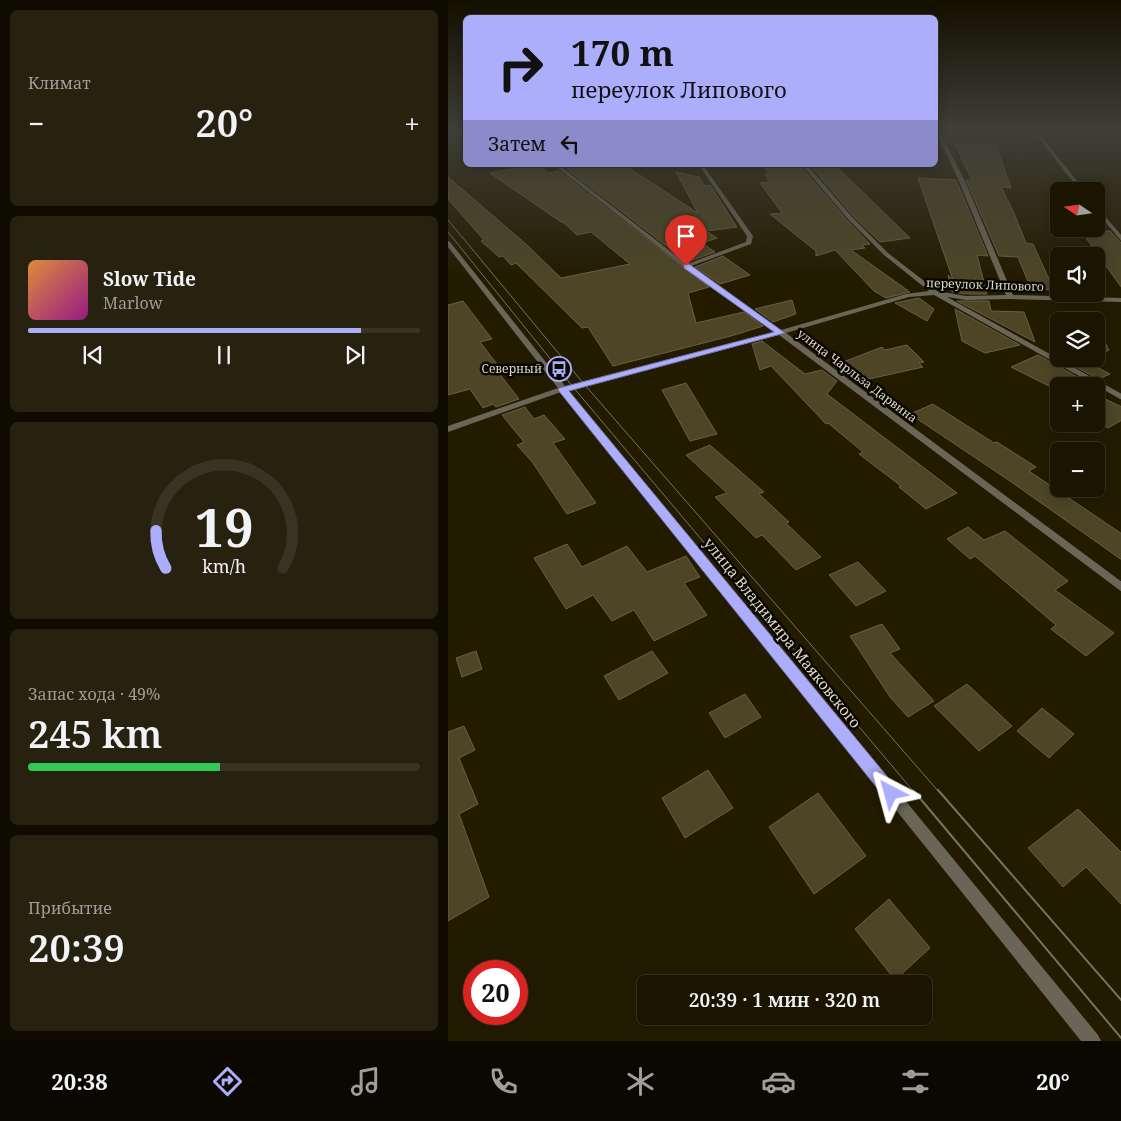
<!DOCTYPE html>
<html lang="ru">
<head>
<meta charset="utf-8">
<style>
	:root { --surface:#1a1400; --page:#27210f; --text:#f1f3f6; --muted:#9f9e99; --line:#383322; --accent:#adaefb }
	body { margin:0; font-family:"Noto Serif",serif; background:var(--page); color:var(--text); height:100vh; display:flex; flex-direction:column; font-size:19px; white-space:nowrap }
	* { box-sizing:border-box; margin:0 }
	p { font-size:16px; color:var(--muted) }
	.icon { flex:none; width:28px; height:28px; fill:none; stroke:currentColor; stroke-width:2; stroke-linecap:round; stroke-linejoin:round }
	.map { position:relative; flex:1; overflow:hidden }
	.sheet { display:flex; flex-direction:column; gap:10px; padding:10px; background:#0e0b00; width:448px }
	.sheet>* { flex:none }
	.top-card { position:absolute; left:15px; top:15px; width:475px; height:152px; border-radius:8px; box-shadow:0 2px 12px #0003,0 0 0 1px var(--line); background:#adaefb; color:#111; overflow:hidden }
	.needle { width:32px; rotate:283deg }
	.tools { position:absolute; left:602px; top:182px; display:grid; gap:10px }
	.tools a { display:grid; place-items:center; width:55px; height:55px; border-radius:8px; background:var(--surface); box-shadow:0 2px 12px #0003,0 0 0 1px var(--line); font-size:25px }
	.speed { position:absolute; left:15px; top:960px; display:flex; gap:10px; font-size:25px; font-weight:700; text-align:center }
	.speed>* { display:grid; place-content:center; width:65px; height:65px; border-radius:50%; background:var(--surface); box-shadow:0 2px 12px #0003,0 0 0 1px var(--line); line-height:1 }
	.speed .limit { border:8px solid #d22; background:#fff; color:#111 }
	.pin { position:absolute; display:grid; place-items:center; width:42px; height:42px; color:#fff; margin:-51px -21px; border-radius:50% 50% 50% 0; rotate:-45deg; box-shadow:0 0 5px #0007 }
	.pin .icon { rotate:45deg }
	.me { position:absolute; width:55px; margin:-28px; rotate:321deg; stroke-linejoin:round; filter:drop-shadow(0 0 4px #0008) }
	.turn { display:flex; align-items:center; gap:18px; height:105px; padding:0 25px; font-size:22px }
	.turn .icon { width:65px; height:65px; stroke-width:2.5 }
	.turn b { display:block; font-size:35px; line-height:42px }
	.then { display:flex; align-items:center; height:48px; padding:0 25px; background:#0003; gap:10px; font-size:19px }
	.big { font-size:38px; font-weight:600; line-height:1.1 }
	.sheet .tile { flex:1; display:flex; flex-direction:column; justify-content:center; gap:8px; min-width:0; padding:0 18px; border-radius:8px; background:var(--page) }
	.sheet .dial { align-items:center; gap:0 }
	.dial svg { height:130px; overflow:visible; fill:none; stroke:var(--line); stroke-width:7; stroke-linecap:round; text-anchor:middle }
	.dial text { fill:var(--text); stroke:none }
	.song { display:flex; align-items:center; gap:15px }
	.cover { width:60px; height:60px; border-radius:8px; background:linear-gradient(135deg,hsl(30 70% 55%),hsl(310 70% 35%)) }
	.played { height:5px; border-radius:2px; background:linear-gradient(90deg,var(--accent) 85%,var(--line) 85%) }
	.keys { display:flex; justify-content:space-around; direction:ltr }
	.heat { display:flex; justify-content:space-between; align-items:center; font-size:28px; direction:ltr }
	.charge { height:8px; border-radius:4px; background:linear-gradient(90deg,#34c759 49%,var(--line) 0) }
	.trip { position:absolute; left:189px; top:975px; width:295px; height:50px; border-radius:8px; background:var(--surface); box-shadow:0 2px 12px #0003,0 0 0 1px var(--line); font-weight:600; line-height:50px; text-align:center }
	.dock { display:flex; height:80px; justify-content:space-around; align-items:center; background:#0a0800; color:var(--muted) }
	.dock .icon { width:35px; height:35px }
	.dock .on { color:var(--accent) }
	.dock b { font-size:22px; color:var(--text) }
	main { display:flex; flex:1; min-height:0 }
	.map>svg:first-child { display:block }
</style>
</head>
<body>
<main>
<section class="sheet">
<div class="tile"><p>Климат</p>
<div class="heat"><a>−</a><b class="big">20°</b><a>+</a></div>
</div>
<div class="tile">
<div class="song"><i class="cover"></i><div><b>Slow Tide</b><p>Marlow</p></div></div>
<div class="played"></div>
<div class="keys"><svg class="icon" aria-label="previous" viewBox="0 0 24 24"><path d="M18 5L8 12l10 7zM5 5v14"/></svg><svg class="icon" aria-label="pause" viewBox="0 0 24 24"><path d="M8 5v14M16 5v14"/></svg><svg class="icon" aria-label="next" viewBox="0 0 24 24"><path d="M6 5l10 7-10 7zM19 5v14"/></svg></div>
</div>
<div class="tile dial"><svg viewBox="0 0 100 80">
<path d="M14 69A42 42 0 1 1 86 69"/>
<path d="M14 69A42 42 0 0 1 8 46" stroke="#adaefb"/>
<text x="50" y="56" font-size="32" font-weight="700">19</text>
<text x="50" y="72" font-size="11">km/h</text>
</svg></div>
<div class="tile"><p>Запас хода · 49%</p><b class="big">245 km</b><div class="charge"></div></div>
<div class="tile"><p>Прибытие</p><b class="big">20:39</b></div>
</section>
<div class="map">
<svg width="674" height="1041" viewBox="0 0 674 1041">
	<rect width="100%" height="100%" fill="#231b00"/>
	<path fill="#4d4526" stroke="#696041" d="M507 144 548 145 563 188 553 187 566 213 578 243 585 244 606 290 583 289 570 257 551 256 518 180H524Z
		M86 165H90L100 173 111 171 261 287 240 293 248 323 296 312 315 326 283 336 165 366 140 327 134 328 68 263 63 265 55 256 51 257 33 241 36 240 0 199V177L79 245 113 278 182 264 143 232 129 235 115 222H113L42 173Z
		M139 165H147L152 168 176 165 250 213 228 172 251 177 257 186 262 185 289 227 258 231 269 238 254 243 267 252 239 262 119 169Z
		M387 165 462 238 432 242 405 216 363 166Z
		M353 167 399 220 422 244 414 245 417 248 403 250 462 292 438 298 426 291 387 250 368 256V251L322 214 334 213 312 183 322 182 317 174H321L317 168Z
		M470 178 508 180 540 256 529 255 539 294H518L504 292 500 275 505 280Z
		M633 231H662L674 244V288Z
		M275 256 302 275 272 284 247 267Z
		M471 298 486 309 479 321 447 303Z
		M344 300 348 314 325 322 307 309Z
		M15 301 44 339 32 342 55 372 51 373 71 399 48 407 45 404 35 408 22 389 0 395V305Z
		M509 301H541L543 311 576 312 587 342Z
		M507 309 572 345 537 353 514 341Z
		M649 327 661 350 649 356Z
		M314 341 357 374 374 370 389 381 379 394 509 493 478 509 451 487 453 486 411 454 415 452 380 423 378 424 323 366 312 370 304 344Z
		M459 345 476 362 471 363 475 367 412 381 385 366 434 347 437 350Z
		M590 355 640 383 638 384 642 386H611V395L601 390 605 388 563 367Z
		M614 359H644L639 362 662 374 650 379Z
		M238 383 269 434 242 441 214 390Z
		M649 390 658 394 653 397 674 407V420L660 428 649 421Z
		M485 404 546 443 549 442 588 467 581 471 674 534V560L562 481 462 414Z
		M77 407 86 419 96 415 117 439 105 443 148 503 119 514 85 463 69 445 76 442 54 415Z
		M262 445 316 492 311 494 341 522 338 523 373 557 348 570 314 535 308 538 267 497 279 493 238 455Z
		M520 527 536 540 557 531 620 581 607 590 666 633 638 656 603 629 608 625 527 556 522 559 499 539Z
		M119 544 134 567 179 546 199 572 238 556 252 577 236 583 259 615 206 641 186 610 164 621 145 595 118 609 86 558Z
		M410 562 438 591 408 606 381 575Z
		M434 624 452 649 442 653 486 701 460 717 442 697 402 636Z
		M28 651 34 669 14 677 8 658Z
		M204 651 220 673 171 700 156 676Z
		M519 684 564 726 531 751 486 706Z
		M297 694 313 717 277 738 261 713Z
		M594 708 626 734 601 758 569 731Z
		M16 726 27 750 11 758 30 804 11 814 41 897 0 921V732Z
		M260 770 285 808 237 838 214 798Z
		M370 793 418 856 366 894 321 827Z
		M630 809 674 853V905L638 867 615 887 580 848Z
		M441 899 482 948 447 980 407 929Z"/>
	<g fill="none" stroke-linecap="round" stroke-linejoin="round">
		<path fill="#696557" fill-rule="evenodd" d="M15 131H18V133L0 136V134Z
			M488 131H491L516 179 565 295 674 298V302L562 299 518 300 499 297 674 394V400L486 295 461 297 338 333 674 582V592L331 335 120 390 650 1035 653 1041H633L113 392 0 432V426L110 388 0 247V241L2 242 117 386 327 332 236 267 106 165H111L239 264 298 242 299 236 251 165H255L305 236 303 244 243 266 333 330 458 294 481 291 436 255 400 219 354 165H359L404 217 440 253 489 291 518 296 558 295 510 179Z
			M585 131H589L637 191H632Z
			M649 207 674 236V242L649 212Z"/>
		<path stroke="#79735c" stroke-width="1" d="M0 220 136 384 491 792
			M0 232 125 387 466 792"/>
		<path stroke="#79735c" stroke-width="2" d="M465 790 674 1039
			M490 790 674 1001"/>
	</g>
	<linearGradient id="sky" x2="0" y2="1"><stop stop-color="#130f00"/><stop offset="0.47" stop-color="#3f3f37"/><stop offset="1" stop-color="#3f3f37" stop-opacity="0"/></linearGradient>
	<rect width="674" height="277" fill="url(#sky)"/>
	<path fill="#adaefb" stroke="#7071a3" d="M236 264H241L337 333 121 391 448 787 451 793 448 798 443 800 437 798 110 390 111 388 326 332 236 268Z"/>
	<defs>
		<symbol id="bus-ring" viewBox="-11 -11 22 22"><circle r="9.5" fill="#090600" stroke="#adaefb" stroke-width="1.5"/><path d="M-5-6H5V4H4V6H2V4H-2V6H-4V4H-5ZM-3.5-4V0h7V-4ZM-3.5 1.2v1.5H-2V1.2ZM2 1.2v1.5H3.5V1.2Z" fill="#adaefb"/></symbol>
	</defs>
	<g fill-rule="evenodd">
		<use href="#bus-ring" x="97" y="355" width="28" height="28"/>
	</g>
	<g text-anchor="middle" stroke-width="5" stroke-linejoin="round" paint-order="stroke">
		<g font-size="12" fill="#ddd9c8" stroke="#090600">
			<text transform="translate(537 285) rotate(2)" y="4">переулок Липового</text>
			<text transform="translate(409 376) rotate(37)" y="4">улица Чарльза Дарвина</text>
		</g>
		<g font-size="12" fill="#ddd9c8" stroke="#090600" text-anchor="end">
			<text x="94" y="373">Северный</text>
		</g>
		<g font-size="15" fill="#ddd9c8" stroke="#090600">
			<text transform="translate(334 633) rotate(51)" y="5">улица Владимира Маяковского</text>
		</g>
	</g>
</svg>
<div class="tools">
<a><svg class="needle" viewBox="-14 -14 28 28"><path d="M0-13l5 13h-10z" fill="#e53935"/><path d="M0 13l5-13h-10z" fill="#9f9e99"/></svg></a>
<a><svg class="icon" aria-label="sound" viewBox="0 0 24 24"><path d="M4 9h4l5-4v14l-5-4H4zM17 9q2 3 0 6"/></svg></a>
<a><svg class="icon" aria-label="layers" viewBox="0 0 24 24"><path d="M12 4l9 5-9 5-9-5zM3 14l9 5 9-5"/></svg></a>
<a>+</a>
<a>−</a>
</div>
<div class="speed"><div class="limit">20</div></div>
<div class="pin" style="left:238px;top:266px;background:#d93025"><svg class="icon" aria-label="arrive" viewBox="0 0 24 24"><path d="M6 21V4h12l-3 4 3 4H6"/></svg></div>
<svg class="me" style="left:443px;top:793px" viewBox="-20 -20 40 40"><path d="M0-17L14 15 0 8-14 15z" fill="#adaefb" stroke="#fff" stroke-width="4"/></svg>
<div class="trip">20:39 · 1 мин · 320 m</div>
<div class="top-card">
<div class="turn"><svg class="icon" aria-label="right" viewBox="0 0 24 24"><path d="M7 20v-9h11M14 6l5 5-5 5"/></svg><div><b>170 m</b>переулок Липового</div></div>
<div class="then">Затем<svg class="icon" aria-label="left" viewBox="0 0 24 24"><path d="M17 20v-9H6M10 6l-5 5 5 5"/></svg></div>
</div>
</div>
</main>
<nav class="dock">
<b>20:38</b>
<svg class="icon on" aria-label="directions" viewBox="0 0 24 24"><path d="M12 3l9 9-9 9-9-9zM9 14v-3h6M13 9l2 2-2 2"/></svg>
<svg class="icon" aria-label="music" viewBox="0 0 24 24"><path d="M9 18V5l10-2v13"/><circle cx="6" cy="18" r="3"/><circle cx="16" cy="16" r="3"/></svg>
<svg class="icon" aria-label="phone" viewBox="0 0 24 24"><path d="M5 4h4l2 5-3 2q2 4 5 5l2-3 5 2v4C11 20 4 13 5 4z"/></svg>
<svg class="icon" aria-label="climate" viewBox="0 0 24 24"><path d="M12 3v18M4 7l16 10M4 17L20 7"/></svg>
<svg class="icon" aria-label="car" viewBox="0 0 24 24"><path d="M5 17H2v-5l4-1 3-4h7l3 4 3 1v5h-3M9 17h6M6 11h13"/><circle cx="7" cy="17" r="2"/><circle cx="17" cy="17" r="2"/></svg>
<svg class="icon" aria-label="filters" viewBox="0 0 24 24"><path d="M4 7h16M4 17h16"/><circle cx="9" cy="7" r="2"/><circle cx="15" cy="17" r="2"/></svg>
<b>20°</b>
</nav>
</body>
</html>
